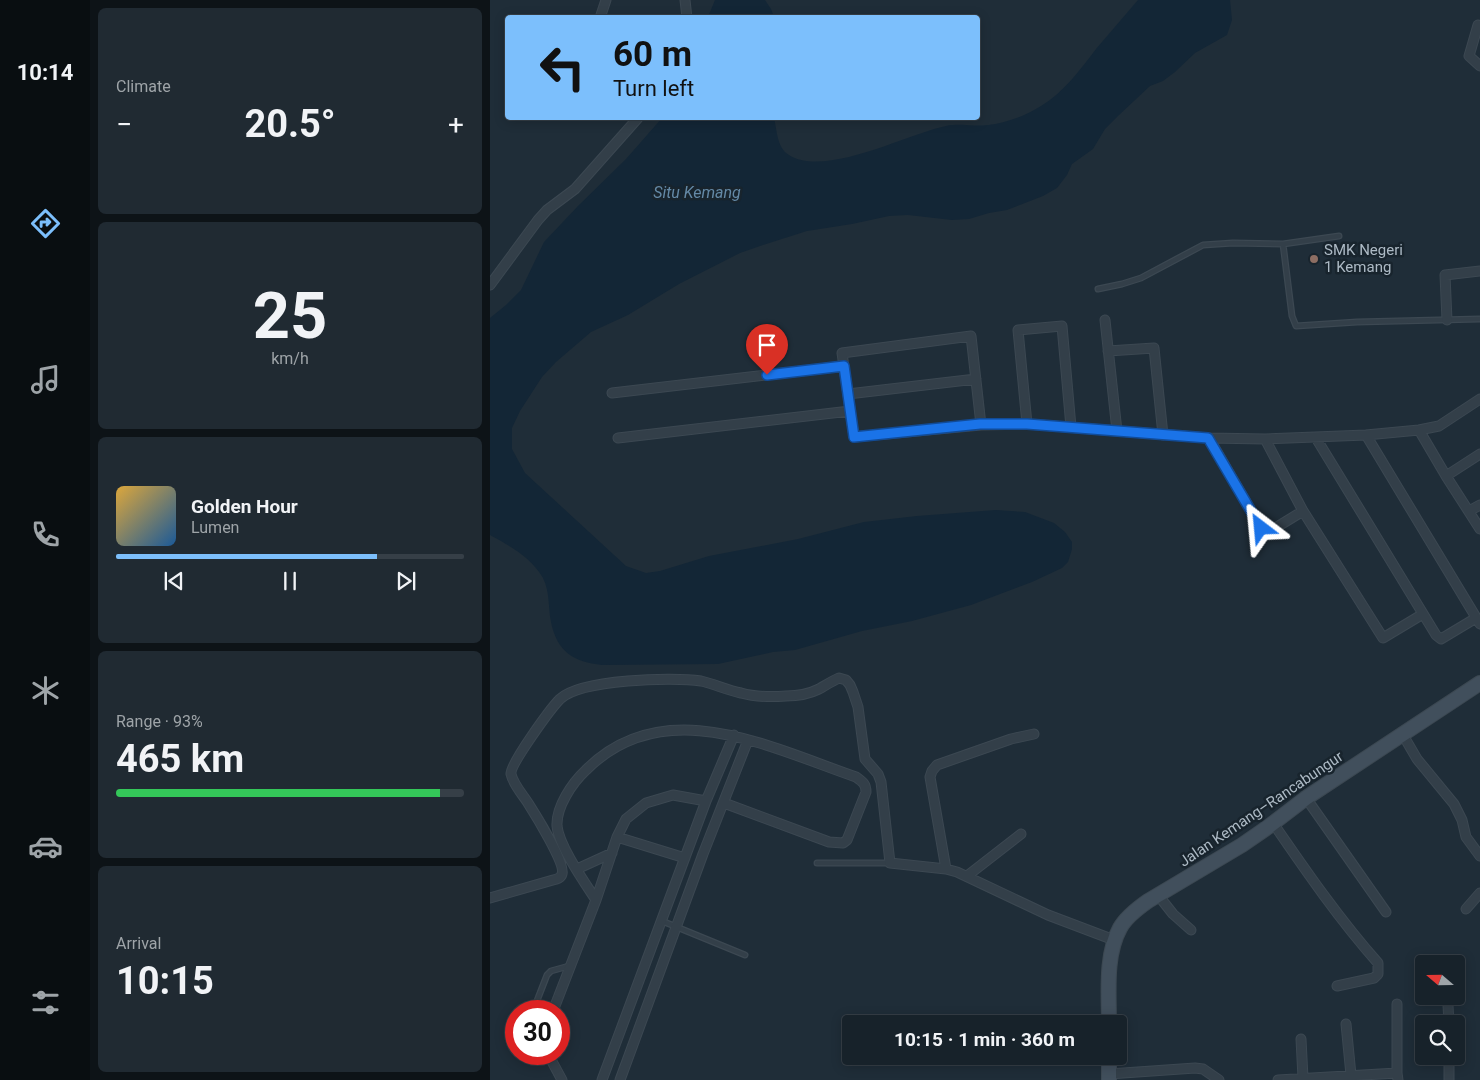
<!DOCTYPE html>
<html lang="en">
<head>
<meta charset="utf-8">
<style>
	:root { --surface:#17222a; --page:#202a32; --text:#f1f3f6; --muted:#9ea4a8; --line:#363f47; --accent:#7cbffc }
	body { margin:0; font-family:Roboto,sans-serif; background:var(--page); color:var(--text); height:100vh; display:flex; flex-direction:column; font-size:19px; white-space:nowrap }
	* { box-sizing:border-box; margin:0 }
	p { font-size:16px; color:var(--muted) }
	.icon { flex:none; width:28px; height:28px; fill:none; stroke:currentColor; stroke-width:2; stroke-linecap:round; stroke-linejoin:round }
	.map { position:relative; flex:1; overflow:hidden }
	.sheet { display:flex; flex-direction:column; gap:8px; padding:8px; background:#0d1317; width:400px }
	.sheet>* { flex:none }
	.hud { position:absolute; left:15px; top:15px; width:475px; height:105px; border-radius:5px; box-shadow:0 2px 12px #0003,0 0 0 1px var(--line); background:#7cbffc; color:#111; overflow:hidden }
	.needle { width:32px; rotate:290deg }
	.controls { position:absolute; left:925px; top:955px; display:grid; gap:10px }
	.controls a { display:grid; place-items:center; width:50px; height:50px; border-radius:5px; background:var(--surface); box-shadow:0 2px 12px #0003,0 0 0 1px var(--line); font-size:25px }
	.speed { position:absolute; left:15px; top:1000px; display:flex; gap:10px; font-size:25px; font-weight:700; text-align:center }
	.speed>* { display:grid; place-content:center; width:65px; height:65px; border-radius:50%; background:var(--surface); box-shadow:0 2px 12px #0003,0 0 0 1px var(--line); line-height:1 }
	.speed .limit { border:8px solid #d22; background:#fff; color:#111 }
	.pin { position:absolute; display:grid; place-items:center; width:42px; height:42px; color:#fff; margin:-51px -21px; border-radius:50% 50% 50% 0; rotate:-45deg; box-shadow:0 0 5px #0007 }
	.pin .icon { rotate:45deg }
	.me { position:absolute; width:55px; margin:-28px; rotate:331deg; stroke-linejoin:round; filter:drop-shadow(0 0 4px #0008) }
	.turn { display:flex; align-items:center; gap:18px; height:105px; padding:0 25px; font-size:22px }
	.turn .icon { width:65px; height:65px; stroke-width:2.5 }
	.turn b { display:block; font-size:35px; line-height:42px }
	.big { font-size:38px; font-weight:700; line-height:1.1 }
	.sheet .tile { flex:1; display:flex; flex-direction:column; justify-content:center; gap:8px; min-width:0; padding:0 18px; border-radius:8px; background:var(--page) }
	.sheet .dial { align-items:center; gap:0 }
	.dial b { font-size:65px; line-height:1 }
	.song { display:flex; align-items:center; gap:15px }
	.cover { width:60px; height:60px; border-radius:8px; background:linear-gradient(135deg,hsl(40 70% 55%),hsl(210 70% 35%)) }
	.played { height:5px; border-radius:2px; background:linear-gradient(90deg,var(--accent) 75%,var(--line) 75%) }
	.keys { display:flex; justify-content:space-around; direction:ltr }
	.heat { display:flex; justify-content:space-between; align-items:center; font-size:28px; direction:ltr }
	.charge { height:8px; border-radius:4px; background:linear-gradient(90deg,#34c759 93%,var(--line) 0) }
	.trip { position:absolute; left:352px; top:1015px; width:285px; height:50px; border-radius:5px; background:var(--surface); box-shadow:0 2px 12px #0003,0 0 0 1px var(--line); font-weight:700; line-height:50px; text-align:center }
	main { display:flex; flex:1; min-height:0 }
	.dock { display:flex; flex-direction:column; width:90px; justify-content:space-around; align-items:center; background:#090e11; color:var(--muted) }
	.dock .icon { width:35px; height:35px }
	.dock .active { color:var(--accent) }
	.dock b { font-size:22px; color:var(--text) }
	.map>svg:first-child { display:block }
</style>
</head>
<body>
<main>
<nav class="dock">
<b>10:14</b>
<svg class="icon active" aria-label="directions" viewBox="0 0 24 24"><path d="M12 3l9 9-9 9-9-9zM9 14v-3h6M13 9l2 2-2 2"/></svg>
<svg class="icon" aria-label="music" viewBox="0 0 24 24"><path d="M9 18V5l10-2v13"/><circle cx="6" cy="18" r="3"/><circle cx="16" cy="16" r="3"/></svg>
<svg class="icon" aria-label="phone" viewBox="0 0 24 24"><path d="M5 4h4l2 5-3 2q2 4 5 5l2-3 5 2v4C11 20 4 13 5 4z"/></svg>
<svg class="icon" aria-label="climate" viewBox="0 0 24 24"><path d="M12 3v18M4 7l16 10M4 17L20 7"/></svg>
<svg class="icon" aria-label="car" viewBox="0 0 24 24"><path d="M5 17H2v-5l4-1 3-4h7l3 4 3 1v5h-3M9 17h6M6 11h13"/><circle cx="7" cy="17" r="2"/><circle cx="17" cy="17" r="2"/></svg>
<svg class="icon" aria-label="filters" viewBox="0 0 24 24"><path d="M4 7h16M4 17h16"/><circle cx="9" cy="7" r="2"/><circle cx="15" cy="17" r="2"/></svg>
</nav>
<section class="sheet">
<div class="tile"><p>Climate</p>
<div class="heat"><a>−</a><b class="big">20.5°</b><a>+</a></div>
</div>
<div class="tile dial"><b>25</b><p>km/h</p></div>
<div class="tile">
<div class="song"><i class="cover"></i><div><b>Golden Hour</b><p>Lumen</p></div></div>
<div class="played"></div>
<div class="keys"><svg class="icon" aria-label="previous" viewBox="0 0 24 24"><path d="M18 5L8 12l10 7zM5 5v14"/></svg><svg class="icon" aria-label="pause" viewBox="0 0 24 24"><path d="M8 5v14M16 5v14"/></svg><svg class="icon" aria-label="next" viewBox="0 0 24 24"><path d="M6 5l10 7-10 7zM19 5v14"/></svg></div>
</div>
<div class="tile"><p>Range · 93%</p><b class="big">465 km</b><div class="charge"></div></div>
<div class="tile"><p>Arrival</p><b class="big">10:15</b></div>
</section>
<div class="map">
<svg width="990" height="1080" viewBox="0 0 990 1080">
	<rect width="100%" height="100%" fill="#1f2d38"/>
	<path fill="#132636" d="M225 0H275L281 9 284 17H218Z
		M648 0H740L742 20 737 35 705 53 685 72 673 81 660 86 628 116 615 129 603 149 582 164 577 175 567 188 553 196 517 210 499 213 479 219 462 220 418 215 399 216 362 224 317 231 273 245 250 253 189 284 138 315 101 332 66 362 52 377 30 411 22 428V449L35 473 136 566 156 573 170 571 219 556 308 539 374 522 427 516 506 510 535 512 564 523 575 532 582 542V549L578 562 572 568 542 582 481 605 422 621 372 631 305 650 283 652 228 664 112 665C84 662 67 652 61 622 58 607 60 592 53 578 41 557 20 546 0 535V318L16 305 31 290 54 242 88 206 136 159 172 118H284C287 130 287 148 299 155 335 178 417 134 456 126 470 123 484 127 498 125 516 123 535 116 551 106 574 92 590 70 606 49 620 33 634 16 648 0Z"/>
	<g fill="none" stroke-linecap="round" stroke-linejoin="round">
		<defs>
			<path id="lane" d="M793 244 802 316 806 326 867 322 990 319
				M608 289 632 284 651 278 713 245 743 243 793 244 849 236
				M327 863H400
				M172 921 255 955
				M43 1011 57 975 61 971 79 966"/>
			<path id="street" d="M195 0 197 18
				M110 18 116 0
				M988 25 979 56 990 66
				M0 285 48 220 57 210 85 189 148 118
				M615 320 627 431
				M957 320 955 275 990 271
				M618 351 664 348 673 435
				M122 393 354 366
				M358 394 486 379
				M537 424 528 330 572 326 581 427
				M491 425 481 336 352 353 364 437 491 425 537 424 719 438 775 439 876 435 929 430 949 426 990 399
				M929 430 956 476 990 529
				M876 435 990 624
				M128 438 360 411
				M719 438 771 528 776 531 782 530 813 511
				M826 438 946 635 951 639 986 618
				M775 439 813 511 893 638 933 614
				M956 476 990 454
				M979 511 990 505
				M913 735 927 759 964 804 972 820 976 837 990 856
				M816 798 896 912
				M783 823C816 871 849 919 888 963V974L884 978 847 986
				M127 837 136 819 156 803 183 795 216 801
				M87 869 122 853
				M456 869 440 777 442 771 447 765 521 739 544 734
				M477 876 531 834
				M668 895 683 914 701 930
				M0 898 63 880C67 879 71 878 72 874 76 864 45 814 38 803 33 795 23 784 21 774 20 764 61 708 70 699 91 679 183 677 211 681 224 684 237 690 251 693 265 697 282 697 296 696 307 696 319 694 329 689 336 685 342 681 349 678L356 680 360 685 363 692 368 707 375 759 388 774 391 782 400 863 456 869 467 872 558 915 624 940
				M106 900C95 883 69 846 67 826 66 807 82 783 96 770 174 692 279 747 366 777 373 782 376 784 376 792L357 840 353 843 339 842 234 803
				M976 909 990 893
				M907 1004V1073
				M958 1005 959 1024
				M63 1011 106 900 127 837 195 858
				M856 1024 861 1075
				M811 1039 813 1078
				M58 1054 72 1080
				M959 1056V1080
				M619 1074 705 1068 713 1069 729 1080
				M112 1080 216 801 244 735
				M130 1080 213 854 258 740
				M788 1080 907 1073 908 1080"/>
			<path id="secondary" d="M619 1024C619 993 615 955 630 928 636 917 648 908 658 901L752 845 778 827 816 798 990 683
				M619 1080V1056"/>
		</defs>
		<use href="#lane" stroke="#3c4852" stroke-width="7"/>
		<use href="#street" stroke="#3c4852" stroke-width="11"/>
		<use href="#secondary" stroke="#3c4852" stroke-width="16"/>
		<use href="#lane" stroke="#333f49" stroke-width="4.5"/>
		<use href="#street" stroke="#333f49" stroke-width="9"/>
		<use href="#secondary" stroke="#414f5c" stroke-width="14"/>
	</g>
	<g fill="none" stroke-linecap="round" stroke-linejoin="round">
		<defs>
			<path id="route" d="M277 375 354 366 364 437 490 424H537L718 438 771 528"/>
		</defs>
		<use href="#route" stroke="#114b97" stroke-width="12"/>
		<use href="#route" stroke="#1a73e8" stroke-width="9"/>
	</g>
	<circle fill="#8d6e63" stroke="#18242d" stroke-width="2" cx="824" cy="259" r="5"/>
	<g text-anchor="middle" stroke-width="5" stroke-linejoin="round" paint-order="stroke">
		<g font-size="15" fill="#adbac5" stroke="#18242d" text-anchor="start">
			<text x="834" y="255">SMK Negeri<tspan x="834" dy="17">1 Kemang</tspan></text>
		</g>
		<g font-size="15" fill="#adbac5" stroke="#18242d">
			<text transform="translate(771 809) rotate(-34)" y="5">Jalan Kemang–Rancabungur</text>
		</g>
		<g font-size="16" font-style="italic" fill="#6489a6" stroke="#18242d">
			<text x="207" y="198">Situ Kemang</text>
		</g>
	</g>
</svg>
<div class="controls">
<a><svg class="needle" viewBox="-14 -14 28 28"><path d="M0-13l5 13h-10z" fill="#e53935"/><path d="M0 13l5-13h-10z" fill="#9ea4a8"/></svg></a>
<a><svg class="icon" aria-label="search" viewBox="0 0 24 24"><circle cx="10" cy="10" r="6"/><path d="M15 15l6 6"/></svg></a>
</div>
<div class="speed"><div class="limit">30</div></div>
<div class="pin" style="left:277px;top:375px;background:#d93025"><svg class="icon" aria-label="arrive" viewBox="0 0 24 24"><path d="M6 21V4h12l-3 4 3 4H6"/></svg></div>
<svg class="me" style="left:771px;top:528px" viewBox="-20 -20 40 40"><path d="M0-17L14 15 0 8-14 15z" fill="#1a73e8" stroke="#fff" stroke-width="4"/></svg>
<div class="trip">10:15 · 1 min · 360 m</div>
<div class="hud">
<div class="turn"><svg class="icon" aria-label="left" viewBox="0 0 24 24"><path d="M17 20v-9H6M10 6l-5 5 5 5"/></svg><div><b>60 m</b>Turn left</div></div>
</div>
</div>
</main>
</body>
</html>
